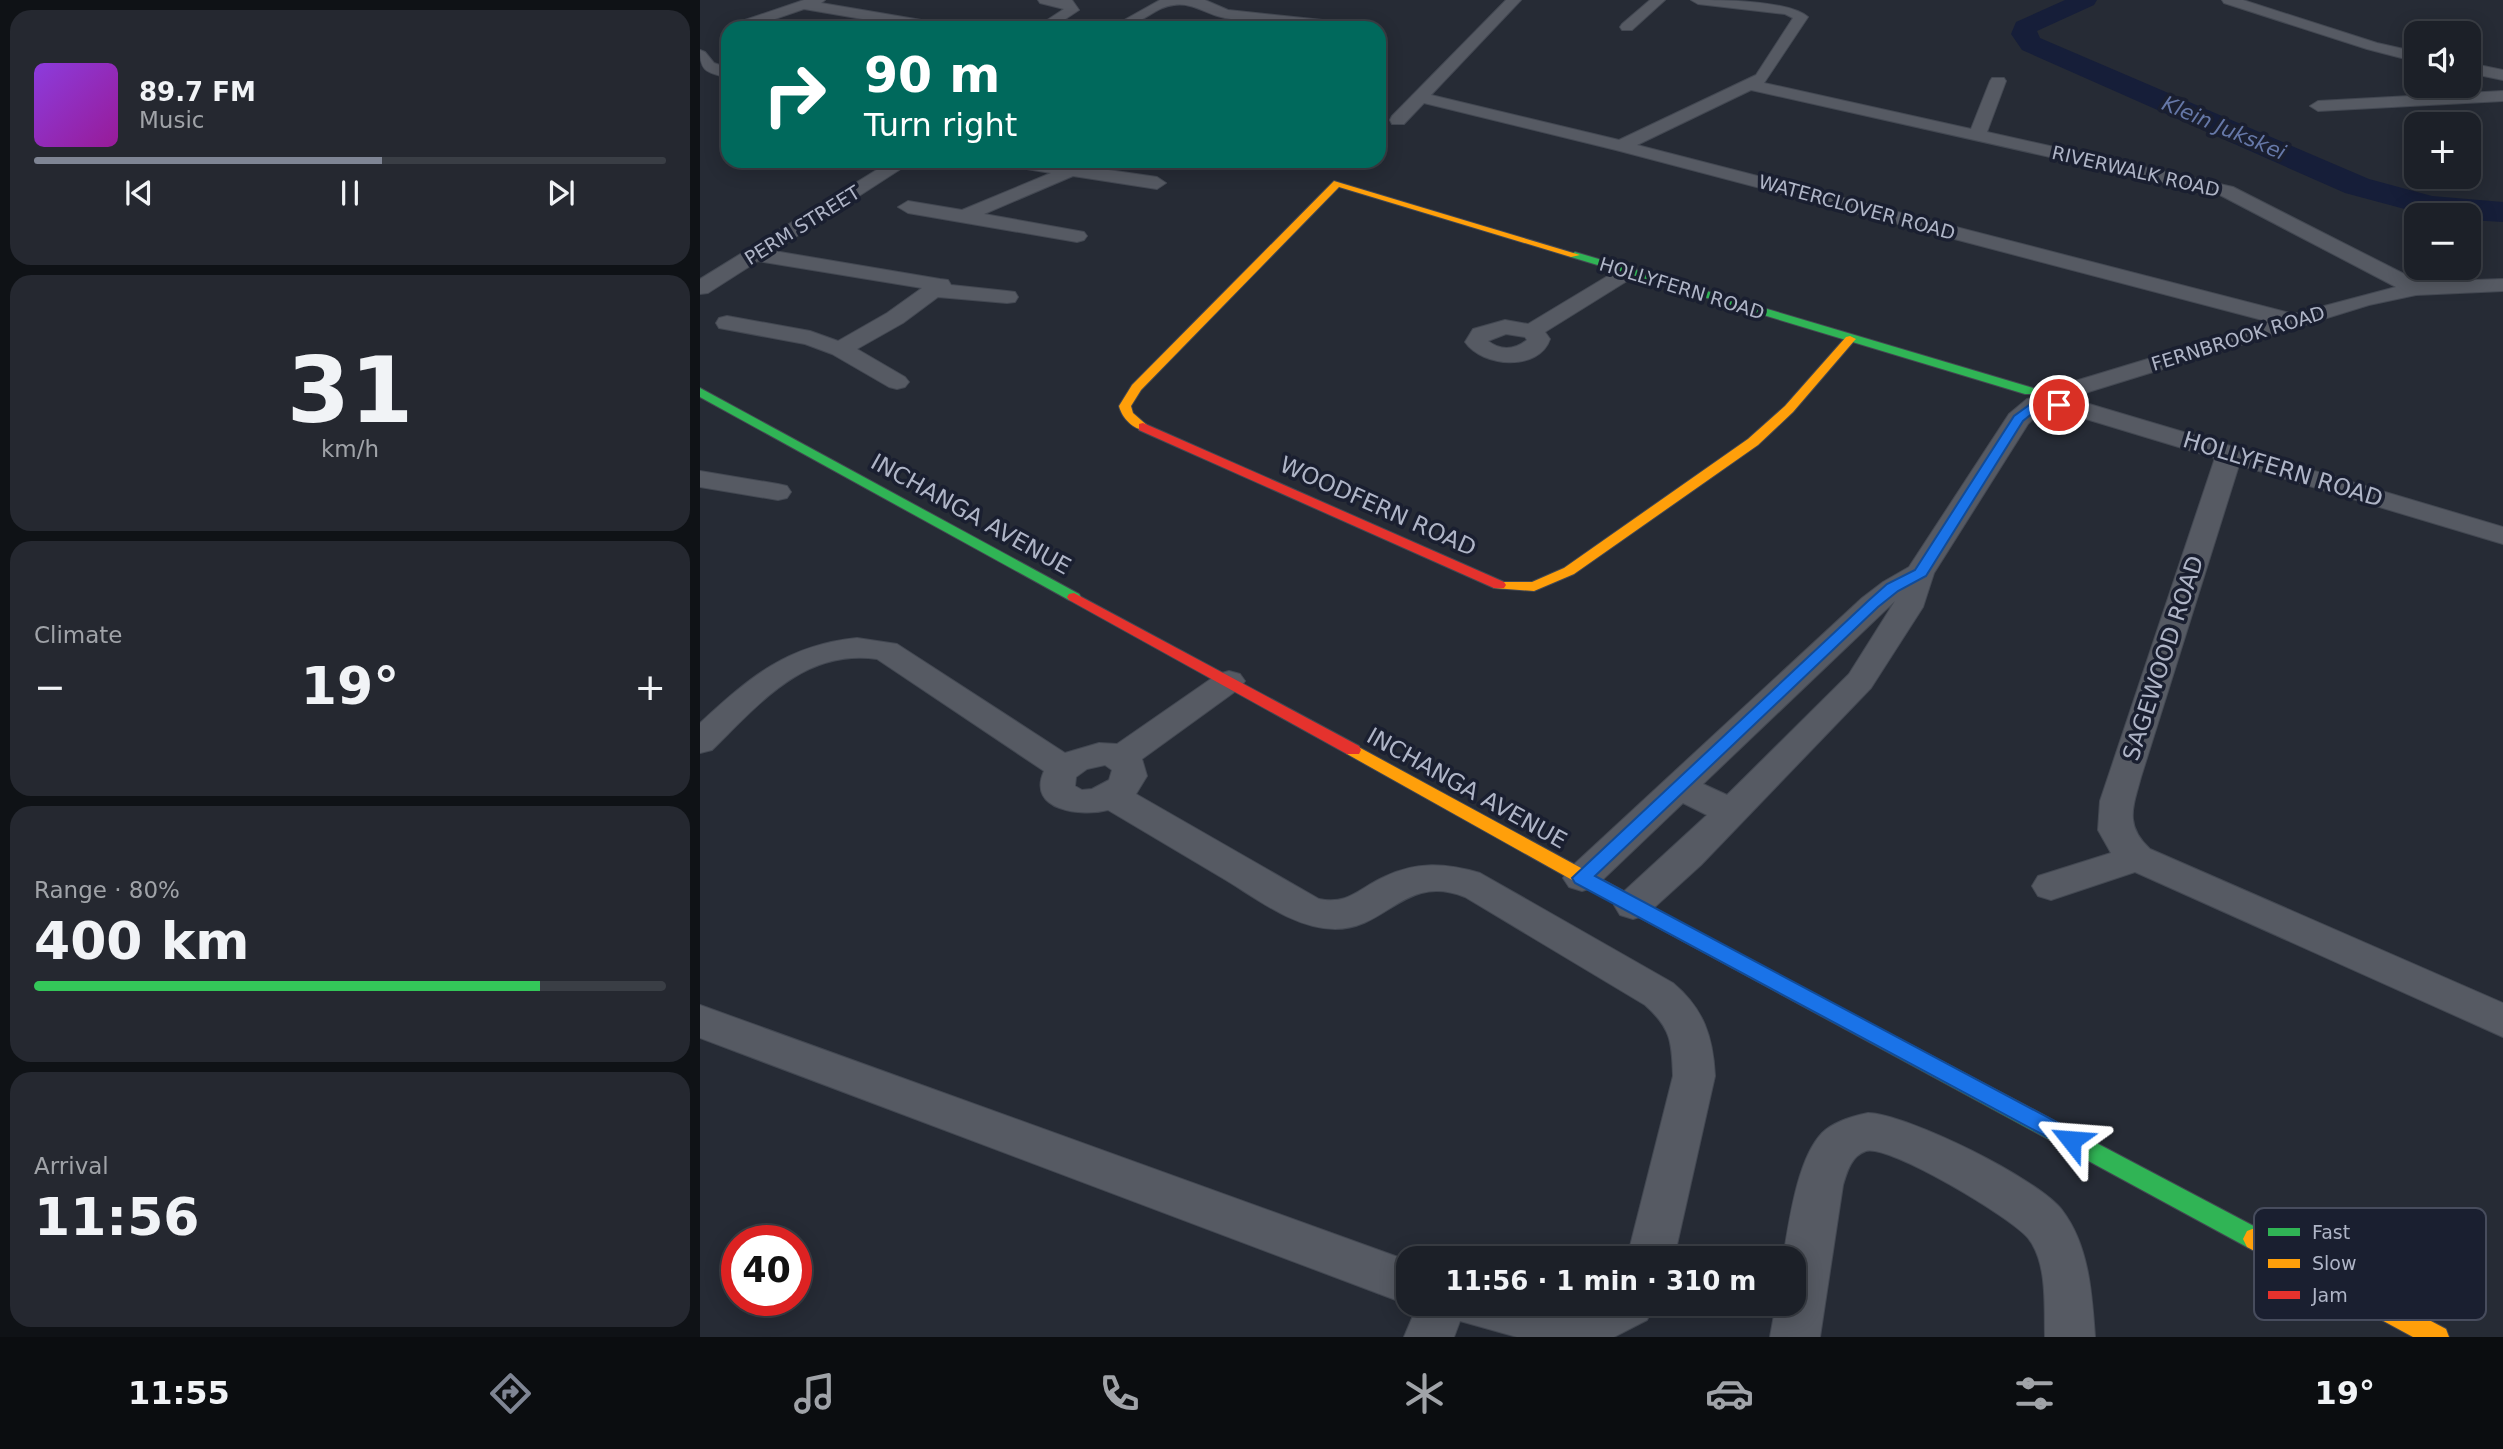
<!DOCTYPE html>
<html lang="en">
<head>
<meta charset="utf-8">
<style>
	:root { --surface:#1c2028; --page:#252830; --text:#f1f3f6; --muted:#a0a3a8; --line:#3a3e45; --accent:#7f8594 }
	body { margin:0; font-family:"DejaVu Sans",sans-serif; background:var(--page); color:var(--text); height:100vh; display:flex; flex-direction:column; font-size:26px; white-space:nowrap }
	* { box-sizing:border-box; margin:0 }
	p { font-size:23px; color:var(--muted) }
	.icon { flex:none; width:38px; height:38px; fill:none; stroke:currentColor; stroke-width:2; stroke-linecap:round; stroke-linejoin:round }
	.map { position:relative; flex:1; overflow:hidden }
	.sheet { display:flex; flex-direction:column; gap:10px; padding:10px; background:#0f1216; width:700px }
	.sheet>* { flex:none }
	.banner { position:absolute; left:21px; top:21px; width:665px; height:147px; border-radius:21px; box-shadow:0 4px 18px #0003,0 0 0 2px var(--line); background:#00695c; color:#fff; overflow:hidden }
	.fabs { position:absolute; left:1704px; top:21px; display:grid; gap:14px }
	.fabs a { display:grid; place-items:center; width:77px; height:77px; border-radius:14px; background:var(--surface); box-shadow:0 4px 18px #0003,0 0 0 2px var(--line); font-size:35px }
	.speed { position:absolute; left:21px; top:1225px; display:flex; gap:14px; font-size:35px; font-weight:700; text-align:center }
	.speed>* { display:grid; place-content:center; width:91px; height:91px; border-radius:50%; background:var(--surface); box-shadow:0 4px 18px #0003,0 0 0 2px var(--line); line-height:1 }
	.speed .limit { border:10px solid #d22; background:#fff; color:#111 }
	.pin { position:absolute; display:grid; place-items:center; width:60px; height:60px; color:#fff; margin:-30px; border:4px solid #fff; border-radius:50%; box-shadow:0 2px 7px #0007 }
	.me { position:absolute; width:77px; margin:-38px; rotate:298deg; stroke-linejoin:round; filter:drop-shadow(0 0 5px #0008) }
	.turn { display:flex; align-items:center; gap:24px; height:147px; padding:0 28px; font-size:32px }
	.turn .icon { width:91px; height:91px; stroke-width:2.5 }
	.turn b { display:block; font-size:49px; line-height:60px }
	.big { font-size:52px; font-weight:600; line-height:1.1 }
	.sheet .widget { flex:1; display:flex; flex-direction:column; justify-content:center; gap:10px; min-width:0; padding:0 24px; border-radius:21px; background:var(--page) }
	.sheet .dial { align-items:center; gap:0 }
	.dial b { font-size:91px; line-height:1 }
	.song { display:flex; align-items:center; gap:21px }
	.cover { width:84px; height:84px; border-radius:10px; background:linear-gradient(135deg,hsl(270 70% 55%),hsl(300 70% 35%)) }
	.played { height:7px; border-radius:4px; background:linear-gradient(90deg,var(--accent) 55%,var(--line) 55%) }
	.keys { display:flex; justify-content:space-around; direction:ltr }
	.heat { display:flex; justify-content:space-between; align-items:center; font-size:38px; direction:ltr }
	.charge { height:10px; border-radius:5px; background:linear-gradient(90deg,#34c759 80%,var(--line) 0) }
	.trip { position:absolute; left:696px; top:1246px; width:410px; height:70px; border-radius:21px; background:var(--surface); box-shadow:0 4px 18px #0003,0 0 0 2px var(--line); font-weight:600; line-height:70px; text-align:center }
	.tabs { display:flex; height:112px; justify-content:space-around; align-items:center; background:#0b0d10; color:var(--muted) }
	.tabs .icon { width:49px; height:49px }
	.tabs .active { color:var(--accent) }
	.tabs b { font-size:32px; color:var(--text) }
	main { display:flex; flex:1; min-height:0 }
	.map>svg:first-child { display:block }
</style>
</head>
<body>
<main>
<section class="sheet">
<div class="widget">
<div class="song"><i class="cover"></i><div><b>89.7 FM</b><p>Music</p></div></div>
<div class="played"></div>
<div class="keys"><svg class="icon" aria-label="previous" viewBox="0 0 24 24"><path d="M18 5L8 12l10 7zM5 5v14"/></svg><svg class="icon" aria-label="pause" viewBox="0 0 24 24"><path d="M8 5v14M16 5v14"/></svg><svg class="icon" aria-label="next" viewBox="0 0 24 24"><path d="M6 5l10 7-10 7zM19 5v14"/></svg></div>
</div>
<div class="widget dial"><b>31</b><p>km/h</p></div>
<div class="widget"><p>Climate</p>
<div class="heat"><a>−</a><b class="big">19°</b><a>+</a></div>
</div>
<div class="widget"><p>Range · 80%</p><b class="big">400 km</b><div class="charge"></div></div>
<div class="widget"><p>Arrival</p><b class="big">11:56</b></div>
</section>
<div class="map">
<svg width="1803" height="1337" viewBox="0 0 1803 1337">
	<rect width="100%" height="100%" fill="#262b35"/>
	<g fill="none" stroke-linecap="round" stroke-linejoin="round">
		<path fill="#161e39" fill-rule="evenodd" d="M1365 0H1397L1394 5 1337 31 1340 38 1669 179 1732 196 1803 202V222L1769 220V215H1727L1645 193 1322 50 1311 34 1316 22Z"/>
		<defs>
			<path id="street" d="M104 0H125L121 3 227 21 229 28H215L104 9 49 28H28L30 25Z
				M338 0H372L379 10 352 28H335L364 9 340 3Z
				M460 0H505L528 10 632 21 639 25 637 28C601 28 561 25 525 18 507 15 493 2 474 5 452 7 442 28 410 28Z
				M806 0H821L731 95 919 140 1056 75 1093 18 1085 14 998 4 991 0C1020 0 1088 0 1108 17L1064 83 1271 129 1290 81 1292 78H1304L1306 81 1287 132 1533 187 1720 282 1803 279V291L1716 295 1669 305 1369 398 1803 527V544L1539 465 1441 777C1433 807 1424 825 1450 849L1803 1003V1037L1435 872 1351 900 1338 896 1332 886 1338 876 1411 853 1398 830 1400 801 1515 458 1353 409 1350 404 1354 399 1349 393 1352 388 1570 322 916 150 724 103 704 124H692L690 120 692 116ZM1051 90 1520 195 1696 287 1594 314 937 145Z
				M950 0H965L932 30H922L920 27 922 24Z
				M1522 0H1543L1677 43 1717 52V62L1667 49 1524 3Z
				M0 50 5 52 14 63 28 68V78C8 72 0 73 0 50Z
				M1769 63 1803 70V80L1769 73Z
				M1803 91V101L1618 111 1610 106 1618 101Z
				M191 161H213L74 251 240 279 248 280 251 285 307 291 315 292 318 297 315 302 307 303 238 297 203 323 157 349 205 377 209 382 205 387 197 389 189 387 132 354 105 344 19 328 16 323 19 318 27 316 110 331 138 341 187 313 222 288 58 261 8 293 0 294V279Z
				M300 161H346L457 177 466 183 457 189 373 176 284 214 384 232 387 236 384 240 377 242 208 213 198 207 208 201 262 210 351 173 309 166Z
				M928 266 935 268 939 272 935 276 845 332 850 339C839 372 782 367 765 342L773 329 805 320 828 324 921 268ZM806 334 825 337 827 340C814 350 801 351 788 341Z
				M1336 397 1345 399 1348 404 1328 424 1234 573 1223 607 1171 688 1001 865 946 915 933 919 920 915 914 905 920 895 1007 815 983 803 895 887 882 891 869 887 863 878 869 869 1162 598 1183 582 1209 567 1309 414 1327 399ZM1195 601 1149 674 1027 795 1003 784Z
				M0 471 78 484 87 486 91 492 87 498 78 500 0 487Z
				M157 638 197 644 365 753 399 743 417 744 518 674 529 671 540 674 545 681 540 688 442 759 447 776 436 794 619 899C649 905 659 888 684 877 716 861 746 863 780 873L973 983C1004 1009 1013 1037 1015 1076L974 1258H927L973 1076C972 1042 971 1028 945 1005L765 897C704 873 688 929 635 929 593 929 554 896 519 876 482 854 445 832 408 810 382 817 326 811 344 771L177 659C104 649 60 703 12 750L0 753V723C50 677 87 645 157 638ZM405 765 412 770 409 780 392 789 382 790 375 786 376 777 387 769Z
				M0 1005 709 1261V1304H713L709 1305 0 1038Z
				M1168 1113C1207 1114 1337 1178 1362 1210 1389 1245 1392 1294 1395 1337H1345C1344 1307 1348 1263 1328 1238 1312 1218 1189 1144 1166 1151 1151 1156 1147 1172 1143 1185L1120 1337H1070L1076 1304H1094V1258H1083C1089 1223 1097 1159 1122 1133 1133 1122 1153 1116 1168 1113Z
				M718 1304H954L947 1320 914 1337H817L760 1321 754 1337H704Z"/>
			<path id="fast" d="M875 252 1333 388 1335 391 1333 394H1325L871 257 870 255Z
				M0 388 379 594 381 597 374 601 369 600 0 397Z
				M931 897 1563 1231 1567 1239 1563 1247 1555 1250 1547 1247 924 909 922 904 924 899Z"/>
			<path id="slow" d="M634 181 880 255 871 257 639 187 441 390 431 406 433 413 449 427 447 430C434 431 422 418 419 406L432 385Z
				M1150 336 1156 339 1154 341 1093 412 1058 445 874 574 834 591 794 588 792 585 794 582H832L864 568 1048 439 1085 406 1146 337Z
				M653 744 938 899 940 904 938 909 931 911 924 909 647 754 645 750 647 746Z
				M1555 1228 1746 1329 1749 1337H1713L1547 1247 1543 1239 1547 1231Z"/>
			<path id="jam" d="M443 423 804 582 806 585 804 588H794L439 430V424Z
				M374 593 659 746 661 750 659 754H647L369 600 367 597 369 594Z"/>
		</defs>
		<use href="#street" stroke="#434852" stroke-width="2"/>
		<use href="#fast" stroke="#434852" stroke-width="2"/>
		<use href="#slow" stroke="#434852" stroke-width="2"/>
		<use href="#jam" stroke="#434852" stroke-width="2"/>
		<use href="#street" fill="#565a63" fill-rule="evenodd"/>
		<use href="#fast" fill="#30b455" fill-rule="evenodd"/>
		<use href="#slow" fill="#ff9f0a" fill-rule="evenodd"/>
		<use href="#jam" fill="#e5322d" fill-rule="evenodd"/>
	</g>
	<path fill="#1a73e8" stroke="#114b97" stroke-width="2" d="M1336 400 1359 402 1365 405 1359 409 1339 408 1323 421 1226 576 1198 591 1178 607 895 876 1379 1134 1383 1140 1379 1147 1371 1150 875 883 872 878 1168 601 1187 584 1215 570 1314 416Z"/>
	<g text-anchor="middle" stroke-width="7" stroke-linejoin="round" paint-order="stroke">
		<g font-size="19" fill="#afb5c7" stroke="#1a1f30">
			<text transform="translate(1436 171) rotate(13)" y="7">RIVERWALK ROAD</text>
			<text transform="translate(1157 207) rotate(15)" y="7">WATERCLOVER ROAD</text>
			<text transform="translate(102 225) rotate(-32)" y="7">PERM STREET</text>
			<text transform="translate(982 288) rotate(17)" y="7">HOLLYFERN ROAD</text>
			<text transform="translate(1538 338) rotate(-17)" y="7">FERNBROOK ROAD</text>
		</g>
		<g font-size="21" font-style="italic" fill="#6678a8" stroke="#1a1f30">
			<text transform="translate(1524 128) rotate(23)" y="7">Klein Jukskei</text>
		</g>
		<g font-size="23" fill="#afb5c7" stroke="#1a1f30">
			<text transform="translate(1583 469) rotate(17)" y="8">HOLLYFERN ROAD</text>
			<text transform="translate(678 506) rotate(24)" y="8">WOODFERN ROAD</text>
			<text transform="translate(271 514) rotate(29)" y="8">INCHANGA AVENUE</text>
			<text transform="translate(1463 658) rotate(-72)" y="8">SAGEWOOD ROAD</text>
			<text transform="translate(767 788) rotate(29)" y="8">INCHANGA AVENUE</text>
		</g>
	</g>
	<rect x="1554" y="1208" width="232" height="112" rx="10" fill="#1a1f30" stroke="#474c5d" stroke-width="2"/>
	<rect x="1568" y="1228" width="32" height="8" fill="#30b455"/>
	<rect x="1568" y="1259" width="32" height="9" fill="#ff9f0a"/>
	<rect x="1568" y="1291" width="32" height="8" fill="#e5322d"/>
	<g font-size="19" fill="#afb5c7">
		<text x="1612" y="1239">Fast</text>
		<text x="1612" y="1270">Slow</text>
		<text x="1612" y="1302">Jam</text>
	</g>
</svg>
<div class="fabs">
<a><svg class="icon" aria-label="sound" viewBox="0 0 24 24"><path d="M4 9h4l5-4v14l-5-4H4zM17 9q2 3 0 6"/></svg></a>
<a>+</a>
<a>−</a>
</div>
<div class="speed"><div class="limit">40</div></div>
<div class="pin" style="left:1359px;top:405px;background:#d93025"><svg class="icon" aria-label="arrive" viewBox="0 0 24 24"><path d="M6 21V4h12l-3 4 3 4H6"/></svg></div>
<svg class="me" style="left:1371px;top:1140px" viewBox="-20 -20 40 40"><path d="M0-17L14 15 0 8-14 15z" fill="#1a73e8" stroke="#fff" stroke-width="4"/></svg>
<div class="trip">11:56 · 1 min · 310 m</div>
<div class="banner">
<div class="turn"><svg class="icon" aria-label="right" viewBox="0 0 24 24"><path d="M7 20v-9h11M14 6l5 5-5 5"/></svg><div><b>90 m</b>Turn right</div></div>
</div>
</div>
</main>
<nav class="tabs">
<b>11:55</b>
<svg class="icon active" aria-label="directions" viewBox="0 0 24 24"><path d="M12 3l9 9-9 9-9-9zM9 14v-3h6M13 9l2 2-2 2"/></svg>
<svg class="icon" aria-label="music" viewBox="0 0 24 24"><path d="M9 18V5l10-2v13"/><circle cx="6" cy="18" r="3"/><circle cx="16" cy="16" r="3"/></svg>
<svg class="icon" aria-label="phone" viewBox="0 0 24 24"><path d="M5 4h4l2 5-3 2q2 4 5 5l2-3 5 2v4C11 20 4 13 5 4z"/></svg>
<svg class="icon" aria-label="climate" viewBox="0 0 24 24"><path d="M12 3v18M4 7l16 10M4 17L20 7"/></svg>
<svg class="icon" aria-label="car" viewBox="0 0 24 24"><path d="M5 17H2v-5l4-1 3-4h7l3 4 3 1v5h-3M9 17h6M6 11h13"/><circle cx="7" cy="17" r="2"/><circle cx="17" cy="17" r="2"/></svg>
<svg class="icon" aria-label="filters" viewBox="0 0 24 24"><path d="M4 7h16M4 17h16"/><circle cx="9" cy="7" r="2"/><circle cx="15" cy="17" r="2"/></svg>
<b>19°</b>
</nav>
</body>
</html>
